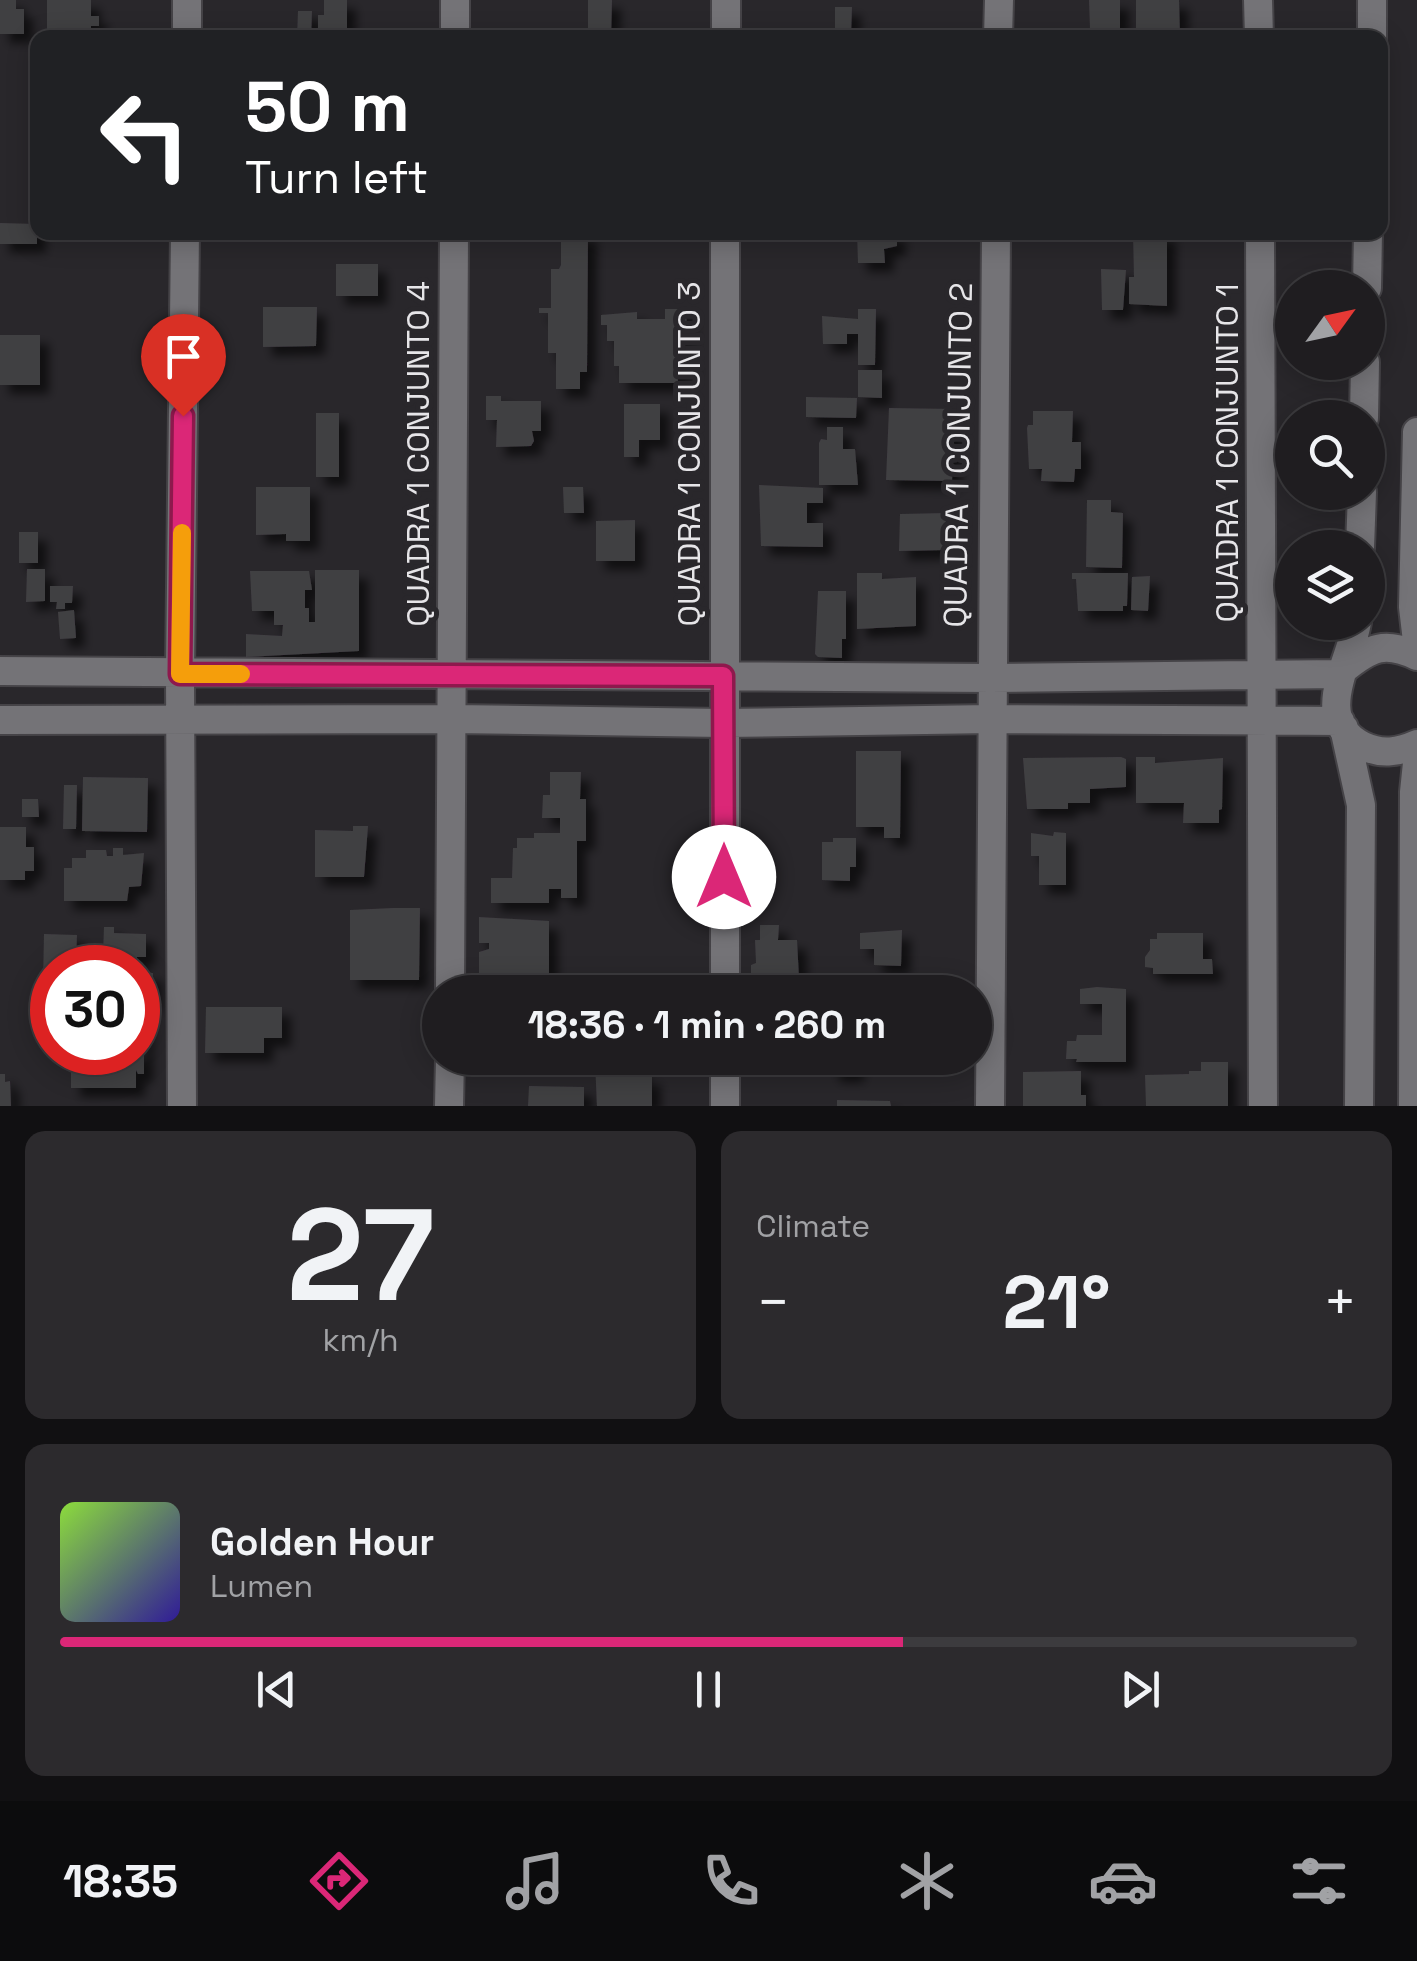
<!DOCTYPE html>
<html lang="en">
<head>
<meta charset="utf-8">
<style>
	:root { --surface:#1f1d20; --page:#2c2a2d; --text:#f1f3f6; --muted:#a1a2a5; --line:#3c3b3e; --accent:#db2777 }
	body { margin:0; font-family:"Space Grotesk",sans-serif; background:var(--page); color:var(--text); height:100vh; display:flex; flex-direction:column; font-size:38px; white-space:nowrap }
	* { box-sizing:border-box; margin:0 }
	p { font-size:32px; color:var(--muted) }
	.icon { flex:none; width:55px; height:55px; fill:none; stroke:currentColor; stroke-width:2; stroke-linecap:round; stroke-linejoin:round }
	.map { position:relative; height:1106px; overflow:hidden }
	.drawer { display:flex; flex-direction:column; gap:25px; padding:25px; background:#111012; flex:1 }
	.drawer>* { flex:none }
	.guide { position:absolute; left:30px; top:30px; width:1358px; height:210px; border-radius:20px; box-shadow:0 5px 25px #0003,0 0 0 2px var(--line); background:#202124; color:#fff; overflow:hidden }
	.needle { width:65px; rotate:57deg }
	.fabs { position:absolute; left:1275px; top:270px; display:grid; gap:20px }
	.fabs a { display:grid; place-items:center; width:110px; height:110px; border-radius:50%; background:var(--surface); box-shadow:0 5px 25px #0003,0 0 0 2px var(--line); font-size:50px }
	.speed { position:absolute; left:30px; top:945px; display:flex; gap:20px; font-size:50px; font-weight:700; text-align:center }
	.speed>* { display:grid; place-content:center; width:130px; height:130px; border-radius:50%; background:var(--surface); box-shadow:0 5px 25px #0003,0 0 0 2px var(--line); line-height:1 }
	.speed .limit { border:15px solid #d22; background:#fff; color:#111 }
	.pin { position:absolute; display:grid; place-items:center; width:85px; height:85px; color:#fff; margin:-102px -42px; border-radius:50% 50% 50% 0; rotate:-45deg; box-shadow:0 0 10px #0007 }
	.pin .icon { rotate:45deg }
	.me { position:absolute; width:110px; margin:-55px; rotate:0deg; stroke-linejoin:round; filter:drop-shadow(0 0 8px #0008) }
	.turn { display:flex; align-items:center; gap:35px; height:210px; padding:0 50px; font-size:45px }
	.turn .icon { width:130px; height:130px; stroke-width:2.5 }
	.turn b { display:block; font-size:70px; line-height:85px }
	.big { font-size:75px; font-weight:700; line-height:1.1 }
	.drawer .tile { flex:1; display:flex; flex-direction:column; justify-content:center; gap:15px; min-width:0; padding:0 35px; border-radius:20px; background:var(--page) }
	.drawer .dial { align-items:center; gap:0 }
	.dial b { font-size:130px; line-height:1 }
	.song { display:flex; align-items:center; gap:30px }
	.cover { width:120px; height:120px; border-radius:15px; background:linear-gradient(135deg,hsl(90 70% 55%),hsl(250 70% 35%)) }
	.played { height:10px; border-radius:5px; background:linear-gradient(90deg,var(--accent) 65%,var(--line) 65%) }
	.keys { display:flex; justify-content:space-around; direction:ltr }
	.heat { display:flex; justify-content:space-between; align-items:center; font-size:55px; direction:ltr }
	.drawer .tiles { flex:1; display:grid; gap:25px; grid-template-columns:1fr 1fr }
	.tile:last-child { grid-column:span 2 }
	.trip { position:absolute; left:422px; top:975px; width:570px; height:100px; border-radius:50px; background:var(--surface); box-shadow:0 5px 25px #0003,0 0 0 2px var(--line); font-weight:700; line-height:100px; text-align:center }
	.menu { display:flex; height:160px; justify-content:space-around; align-items:center; background:#0c0c0d; color:var(--muted) }
	.menu .icon { width:70px; height:70px }
	.menu .current { color:var(--accent) }
	.menu b { font-size:45px; color:var(--text) }
	.map>svg:first-child { display:block }
</style>
</head>
<body>
<div class="map">
<svg width="1417" height="1106" viewBox="0 0 1417 1106">
	<defs>
		<filter id="shadow"><feDropShadow dx="9" dy="9" stdDeviation="5" flood-color="#0009"/></filter>
	</defs>
	<rect width="100%" height="100%" fill="#29272b"/>
	<path fill="#413f43" filter="url(#shadow)" d="M0 0H16V9H24V34H0Z
		M47 0H91V16H99V26H91V38H47Z
		M324 0H347V38H318V15H324Z
		M588 0H612L611 38H588Z
		M1089 0H1120V29H1090Z
		M1136 0H1179L1180 38H1136Z
		M835 7H852L851 34H835Z
		M298 11H312L311 38H297Z
		M0 223 37 224V244H0Z
		M561 232H588L587 372H580V389H556V353H548V313H539V308H551V269H559L561 265Z
		M857 232H897V246L884 249 885 263H858Z
		M1167 232V306L1129 304V277H1134L1133 233Z
		M336 264H378V296H336Z
		M1101 269 1126 270 1123 310H1102Z
		M263 307H317L316 346 263 347Z
		M665 309H686L687 338H676V355H688V370H678V383H619V366H614V341H607V325H601V315L637 312V319H665Z
		M858 309H876L875 365H858V334H847V344H823L822 316 858 319Z
		M0 335H40V385H0Z
		M858 370H882V398L858 397Z
		M486 396H501V401H541V431H532L534 441 531 446 496 447 497 420H486Z
		M806 397 857 398 856 418 806 417Z
		M624 404H660V440H639V457H624Z
		M889 408 955 409 952 481 886 480Z
		M1033 411H1073L1072 442H1081V469H1075L1074 482 1041 481 1042 469H1029L1027 428 1028 425H1033Z
		M316 413H339V477H316Z
		M827 427H843V449H855L858 485H819V443L821 439 827 440Z
		M759 485 823 488V503H807V523H823V547L761 546Z
		M256 487H310V541H286V534L256 535Z
		M563 487H583L584 513H564Z
		M1087 500H1111V512L1123 513 1122 568 1086 567Z
		M946 513V550L899 551 900 514Z
		M635 520V561H596V521Z
		M19 532H38V563H19Z
		M27 569H45V601L26 602Z
		M315 570H359V651L246 657V634L282 636 283 625H274V611H252L250 571H309L312 590H305V608H309V622H315Z
		M857 573H882V579L916 577V626L857 629Z
		M1072 573H1128L1127 606H1123V611H1078L1076 579H1072Z
		M1150 576 1148 611 1131 610 1132 577Z
		M50 586H73L72 603H65V609H56L57 602H50Z
		M818 591H846V639H842V658L818 657 815 654Z
		M74 610 76 638 60 639 58 612Z
		M856 751H901L900 838H884V827H856Z
		M1121 757 1126 759V787L1090 789V803H1068V809H1027L1023 758Z
		M1136 757H1155V763L1223 758 1222 809 1219 810V823H1183L1184 803H1136Z
		M550 772H581L580 799H586V841H577V898H561V889H549V903H491V878H512L513 848H517V838H534V833H560V818H542L543 795H550Z
		M83 777 148 778 147 832 82 831Z
		M64 785H77L76 829H63Z
		M22 799H38L39 817H22Z
		M353 826H368L364 877H315V830L353 831Z
		M0 827H26V847H34V871H25V880H0Z
		M1054 832 1066 833V885H1039V856H1031V833L1053 836Z
		M833 838H856V867H850V881L822 880V842H833Z
		M113 848H123V855L144 853 141 886 129 887 127 901H64V868H72V858H86V850H106L107 856H113Z
		M393 908H420L419 980H350V910Z
		M479 917 549 921V991H479V952L489 949V943H479Z
		M760 925H779L778 940H797L799 979H839V992H756L755 976H751V965L756 963 755 940H760Z
		M104 927H114V933L146 934V957H137L136 968H52V982H43L44 934 77 935 76 959H86L103 954Z
		M902 930 901 966 874 965V949H860V933Z
		M1157 933H1203V959H1212L1213 974H1153V968L1145 967V957L1150 950V939H1157Z
		M138 972 153 973 152 1002H138Z
		M1097 987 1126 989V1062H1076L1077 1059H1066L1067 1041H1076L1077 1035H1102V1004H1080V989Z
		M206 1007H282V1038H264V1053H205Z
		M138 1022H144V1074H138L136 1070V1088H71V1052H138Z
		M830 1058H855V1073H831Z
		M639 1061 640 1076H652V1106H597L595 1062Z
		M1201 1062H1228V1106H1146L1145 1075 1189 1074V1071H1201Z
		M1081 1071V1095H1086V1106H1023V1072Z
		M0 1074H5V1082L10 1081 11 1106H0Z
		M529 1086 584 1087V1106H528Z
		M837 1100 890 1101 891 1106H837Z"/>
	<g fill="none" stroke-linecap="round" stroke-linejoin="round">
		<defs>
			<path id="minor" d="M1258 0 1259 38
				M187 38V0
				M455 38V0
				M726 38V0
				M998 38 999 0
				M1372 38V0
				M1260 232 1263 1106
				M1367 288 1368 232
				M1364 418 1365 362
				M1417 432 1413 607 1417 641
				M1360 548 1362 492
				M1357 622C1351 662 1310 719 1363 746 1382 755 1399 752 1417 744
				M1344 669C1371 647 1385 641 1417 656
				M0 671 991 678 1341 674
				M0 720 452 719 723 723 991 719 1340 721
				M1344 728 1361 805 1359 1106
				M450 992 454 232
				M725 992V232
				M725 1058V1106
				M182 1106 180 674 185 232
				M449 1106 450 1058
				M990 1106 996 232
				M1413 1106 1414 792 1417 763"/>
		</defs>
		<use href="#minor" stroke="#454347" stroke-width="32"/>
		<use href="#minor" stroke="#747377" stroke-width="28"/>
	</g>
	<g fill="none" stroke-linecap="round" stroke-linejoin="round">
		<defs>
			<path id="route" d="M183 416 180 674 723 676 724 877"/>
		</defs>
		<use href="#route" stroke="#8e194d" stroke-width="25"/>
		<use href="#route" stroke="#db2777" stroke-width="18"/>
		<path stroke="#f59e0b" stroke-width="18" d="M182 533 180 674H241"/>
	</g>
	<g text-anchor="middle" stroke-width="10" stroke-linejoin="round" paint-order="stroke">
		<g font-size="32" fill="#e6e5e8" stroke="#29272b">
			<text transform="translate(1227 453) rotate(-90)" y="11">QUADRA 1 CONJUNTO 1</text>
			<text transform="translate(418 454) rotate(-90)" y="11">QUADRA 1 CONJUNTO 4</text>
			<text transform="translate(689 454) rotate(-90)" y="11">QUADRA 1 CONJUNTO 3</text>
			<text transform="translate(958 455) rotate(-89)" y="11">QUADRA 1 CONJUNTO 2</text>
		</g>
	</g>
</svg>
<div class="fabs">
<a><svg class="needle" viewBox="-14 -14 28 28"><path d="M0-13l5 13h-10z" fill="#e53935"/><path d="M0 13l5-13h-10z" fill="#a1a2a5"/></svg></a>
<a><svg class="icon" aria-label="search" viewBox="0 0 24 24"><circle cx="10" cy="10" r="6"/><path d="M15 15l6 6"/></svg></a>
<a><svg class="icon" aria-label="layers" viewBox="0 0 24 24"><path d="M12 4l9 5-9 5-9-5zM3 14l9 5 9-5"/></svg></a>
</div>
<div class="speed"><div class="limit">30</div></div>
<div class="pin" style="left:183px;top:416px;background:#d93025"><svg class="icon" aria-label="arrive" viewBox="0 0 24 24"><path d="M6 21V4h12l-3 4 3 4H6"/></svg></div>
<svg class="me" style="left:724px;top:877px" viewBox="-20 -20 40 40"><circle r="19" fill="#fff"/><path d="M0-13L10 11 0 6-10 11z" fill="#db2777"/></svg>
<div class="trip">18:36 · 1 min · 260 m</div>
<div class="guide">
<div class="turn"><svg class="icon" aria-label="left" viewBox="0 0 24 24"><path d="M17 20v-9H6M10 6l-5 5 5 5"/></svg><div><b>50 m</b>Turn left</div></div>
</div>
</div>
<section class="drawer">
<div class="tiles">
<div class="tile dial"><b>27</b><p>km/h</p></div>
<div class="tile"><p>Climate</p>
<div class="heat"><a>−</a><b class="big">21°</b><a>+</a></div>
</div>
<div class="tile">
<div class="song"><i class="cover"></i><div><b>Golden Hour</b><p>Lumen</p></div></div>
<div class="played"></div>
<div class="keys"><svg class="icon" aria-label="previous" viewBox="0 0 24 24"><path d="M18 5L8 12l10 7zM5 5v14"/></svg><svg class="icon" aria-label="pause" viewBox="0 0 24 24"><path d="M8 5v14M16 5v14"/></svg><svg class="icon" aria-label="next" viewBox="0 0 24 24"><path d="M6 5l10 7-10 7zM19 5v14"/></svg></div>
</div>
</div>
</section>
<nav class="menu">
<b>18:35</b>
<svg class="icon current" aria-label="directions" viewBox="0 0 24 24"><path d="M12 3l9 9-9 9-9-9zM9 14v-3h6M13 9l2 2-2 2"/></svg>
<svg class="icon" aria-label="music" viewBox="0 0 24 24"><path d="M9 18V5l10-2v13"/><circle cx="6" cy="18" r="3"/><circle cx="16" cy="16" r="3"/></svg>
<svg class="icon" aria-label="phone" viewBox="0 0 24 24"><path d="M5 4h4l2 5-3 2q2 4 5 5l2-3 5 2v4C11 20 4 13 5 4z"/></svg>
<svg class="icon" aria-label="climate" viewBox="0 0 24 24"><path d="M12 3v18M4 7l16 10M4 17L20 7"/></svg>
<svg class="icon" aria-label="car" viewBox="0 0 24 24"><path d="M5 17H2v-5l4-1 3-4h7l3 4 3 1v5h-3M9 17h6M6 11h13"/><circle cx="7" cy="17" r="2"/><circle cx="17" cy="17" r="2"/></svg>
<svg class="icon" aria-label="filters" viewBox="0 0 24 24"><path d="M4 7h16M4 17h16"/><circle cx="9" cy="7" r="2"/><circle cx="15" cy="17" r="2"/></svg>
</nav>
</body>
</html>
